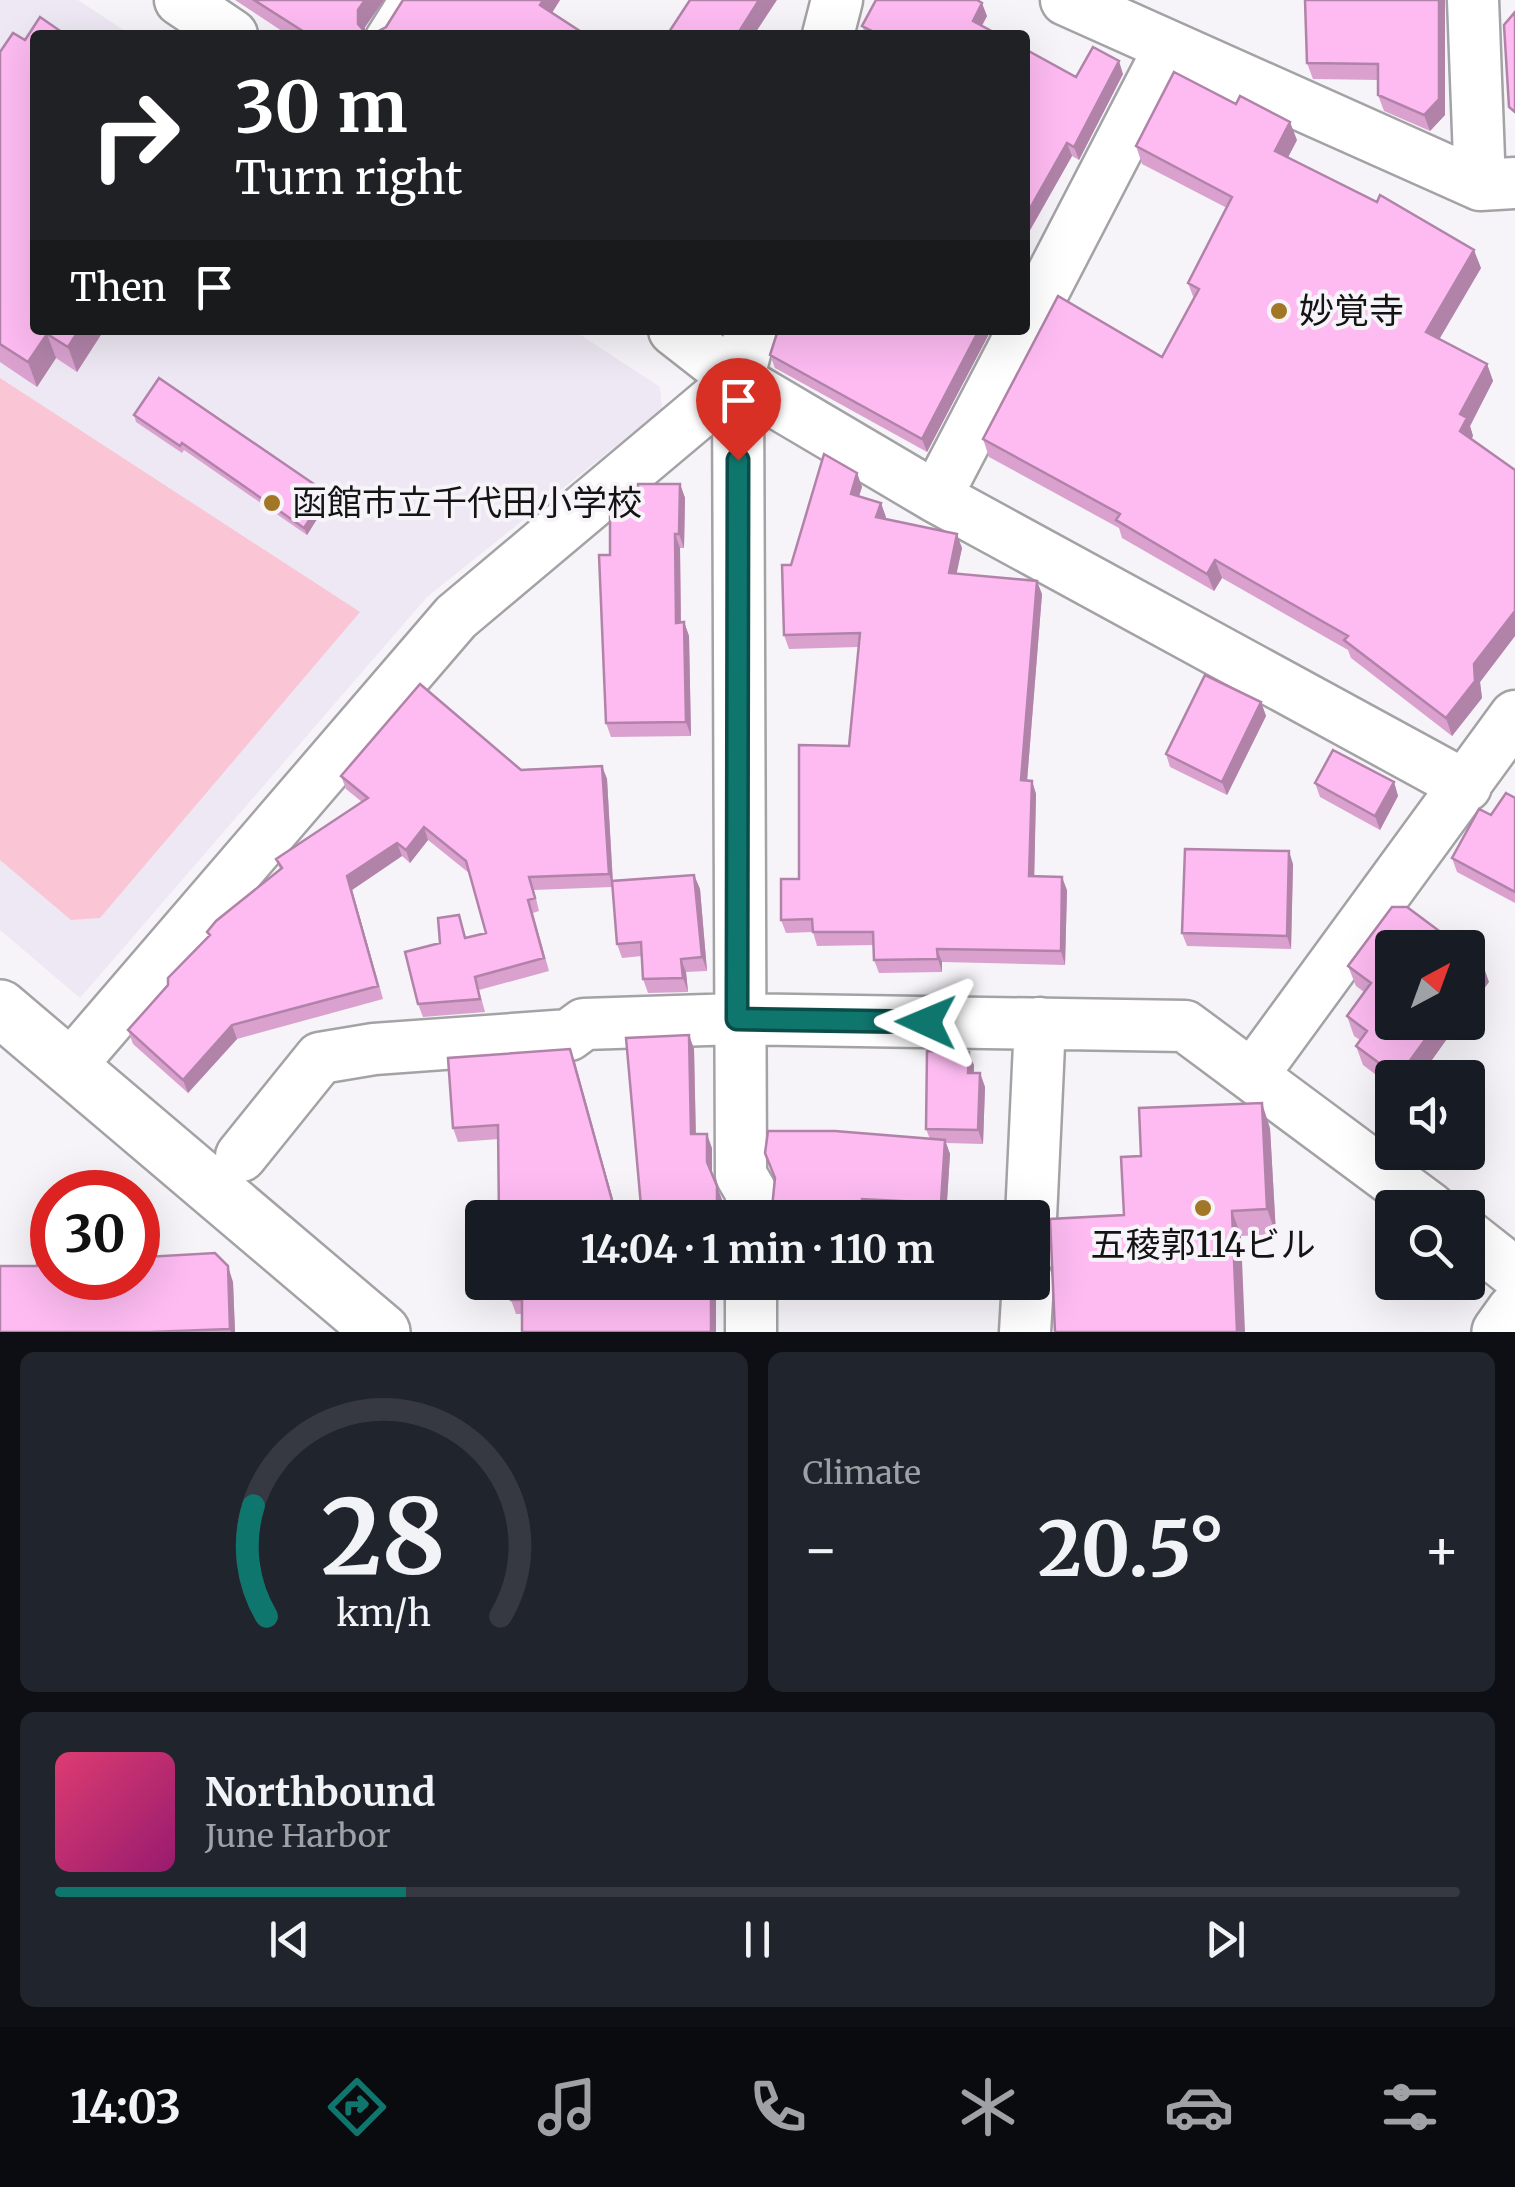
<!DOCTYPE html>
<html lang="en">
<head>
<meta charset="utf-8">
<style>
	:root { --surface:#171b24; --page:#20242c; --text:#f1f3f6; --muted:#9ea1a6; --line:#363941; --accent:#0f766e }
	body { margin:0; font-family:Merriweather,"Noto Sans JP",serif; background:var(--page); color:var(--text); height:100vh; display:flex; flex-direction:column; font-size:38px; white-space:nowrap }
	* { box-sizing:border-box; margin:0 }
	p { font-size:32px; color:var(--muted) }
	.icon { flex:none; width:55px; height:55px; fill:none; stroke:currentColor; stroke-width:2; stroke-linecap:round; stroke-linejoin:round }
	.map { position:relative; height:1332px; overflow:hidden }
	.panel { display:flex; flex-direction:column; gap:20px; padding:20px; background:#0d0f14; flex:1 }
	.panel>* { flex:none }
	.banner { position:absolute; left:30px; top:30px; width:1000px; height:305px; border-radius:10px; box-shadow:0 10px 40px #0002; background:#202124; color:#fff; overflow:hidden }
	.needle { width:65px; rotate:41deg }
	.buttons { position:absolute; left:1375px; top:930px; display:grid; gap:20px }
	.buttons a { display:grid; place-items:center; width:110px; height:110px; border-radius:10px; background:var(--surface); box-shadow:0 10px 40px #0002; font-size:50px }
	.speed { position:absolute; left:30px; top:1170px; display:flex; gap:20px; font-size:50px; font-weight:700; text-align:center }
	.speed>* { display:grid; place-content:center; width:130px; height:130px; border-radius:50%; background:var(--surface); box-shadow:0 10px 40px #0002; line-height:1 }
	.speed .limit { border:15px solid #d22; background:#fff; color:#111 }
	.pin { position:absolute; display:grid; place-items:center; width:85px; height:85px; color:#fff; margin:-102px -42px; border-radius:50% 50% 50% 0; rotate:-45deg; box-shadow:0 0 10px #0007 }
	.pin .icon { rotate:45deg }
	.me { position:absolute; width:110px; margin:-55px; rotate:271deg; stroke-linejoin:round; filter:drop-shadow(0 0 8px #0008) }
	.turn { display:flex; align-items:center; gap:35px; height:210px; padding:0 40px; font-size:45px }
	.turn .icon { width:130px; height:130px; stroke-width:2.5 }
	.turn b { display:block; font-size:70px; line-height:85px }
	.then { display:flex; align-items:center; height:95px; padding:0 40px; background:#0003; gap:20px; font-size:38px }
	.big { font-size:75px; font-weight:700; line-height:1.1 }
	.panel .card { flex:1; display:flex; flex-direction:column; justify-content:center; gap:15px; min-width:0; padding:0 35px; border-radius:15px; background:var(--page) }
	.panel .dial { align-items:center; gap:0 }
	.dial svg { height:260px; overflow:visible; fill:none; stroke:var(--line); stroke-width:7; stroke-linecap:round; text-anchor:middle }
	.dial text { fill:var(--text); stroke:none }
	.song { display:flex; align-items:center; gap:30px }
	.cover { width:120px; height:120px; border-radius:15px; background:linear-gradient(135deg,hsl(340 70% 55%),hsl(320 70% 35%)) }
	.played { height:10px; border-radius:5px; background:linear-gradient(90deg,var(--accent) 25%,var(--line) 25%) }
	.keys { display:flex; justify-content:space-around; direction:ltr }
	.heat { display:flex; justify-content:space-between; align-items:center; font-size:55px; direction:ltr }
	.panel .tiles { flex:1; display:grid; gap:20px; grid-template-columns:1fr 1fr }
	.card:last-child { grid-column:span 2 }
	.trip { position:absolute; left:465px; top:1200px; width:585px; height:100px; border-radius:10px; background:var(--surface); box-shadow:0 10px 40px #0002; font-weight:700; line-height:100px; text-align:center }
	.tabs { display:flex; height:160px; justify-content:space-around; align-items:center; background:#090b0e; color:var(--muted) }
	.tabs .icon { width:70px; height:70px }
	.tabs .on { color:var(--accent) }
	.tabs b { font-size:45px; color:var(--text) }
	.map>svg:first-child { display:block }
</style>
</head>
<body>
<div class="map">
<svg width="1515" height="1332" viewBox="0 0 1515 1332">
	<rect width="100%" height="100%" fill="#f6f4f8"/>
	<path fill="#ede8f3" d="M0 0H78L131 35H35V330H573L660 387 662 409 427 597 80 998 0 930Z"/>
	<path fill="#fac5d4" d="M0 378 360 612 100 918 71 920 0 860Z"/>
	<g fill="none" stroke-linecap="round" stroke-linejoin="round">
		<defs>
			<path id="lane" d="M379 35 401 0"/>
			<path id="street" d="M180 0 232 35
				M1066 0 1480 185 1515 183
				M1473 0 1480 185
				M828 35 837 0
				M1025 327 1170 47
				M674 330 738 380 936 497 1466 786
				M751 330 738 380 741 1175 751 1192V1218
				M936 497 1023 330
				M69 1067 456 617 738 380
				M1254 1073 1515 716
				M241 1156 320 1058 374 1049 569 1035 584 1024 737 1019 1185 1026 1430 1208
				M1031 1218 1040 1023
				M1468 1236 1515 1273
				M751 1332V1282
				M1025 1332 1028 1282"/>
			<path id="secondary" d="M0 1008 382 1332
				M1500 1332 1515 1311"/>
		</defs>
		<use href="#lane" stroke="#a3a2a5" stroke-width="30"/>
		<use href="#street" stroke="#a3a2a5" stroke-width="55"/>
		<use href="#secondary" stroke="#a3a2a5" stroke-width="60"/>
		<use href="#lane" stroke="#fff" stroke-width="25"/>
		<use href="#street" stroke="#fff" stroke-width="50"/>
		<use href="#secondary" stroke="#fff" stroke-width="55"/>
	</g>
	<path fill="#daa1cf" d="M235 0H384L365 27V32L373 34 386 27 403 0H560L552 13 586 35H288Z
		M1305 0 1445 115 1430 131 1384 111 1378 95V80L1313 79 1307 63Z
		M987 16 982 26 999 35H866L862 26Z
		M0 52 104 330 77 372 56 358 37 387 0 362Z
		M1123 74 1079 160 1072 156 1025 239 1076 77Z
		M1297 140 1288 157 1481 268 1439 339 1487 364 1493 381 1470 426 1473 436 1471 439 1515 470V636L1480 682 1482 698 1452 736 1351 658 1348 650 1222 578 1214 591 1122 538 1119 528 989 457 983 439 1162 357 1194 299 1188 283 1227 208 1142 164 1136 146Z
		M778 330H991L927 452 775 368 770 355Z
		M134 415 329 500 307 535 184 450 182 453 136 422Z
		M857 473 862 487 859 497 881 503 885 519 962 548 956 573 1042 594 1027 781H1032L1036 794 1034 876 1067 890 1065 965 942 962V972L879 973 874 960V945L817 946 813 932 786 933 781 920 799 879 849 746 858 647 789 649 784 635 791 565Z
		M680 484 685 498 684 548H680L681 622H684L689 636 691 736 611 737 606 723 610 555Z
		M1261 702 1266 716 1227 795 1170 767 1166 754Z
		M602 766 607 779 613 881 694 875 700 889 707 971 686 972 688 992 648 993 643 979 642 956 622 958 617 944 612 887 534 890 539 911 533 913 549 971 479 990 485 1012 423 1017 418 1004 440 943 459 915 466 937 486 933 469 873 428 840 410 863 402 856 352 890 383 999 237 1039 188 1093 133 1044 128 1030 209 936 207 932 280 869 276 859 362 802 346 789 341 776Z
		M1394 782 1398 796 1380 830 1320 797 1315 783Z
		M1515 798V903L1457 872 1452 858 1491 815Z
		M1293 864 1291 949 1187 946 1182 933Z
		M1392 907V1022H1459L1419 1078H1392V1087L1363 1065 1356 1046 1360 1040 1354 1036 1347 1016 1364 992 1356 986 1348 966Z
		M689 1035 694 1049 696 1134 712 1148V1174L722 1200V1214L499 1218V1139L458 1142 453 1128 570 1049 616 1210 641 1206Z
		M974 1065V1073H980L985 1087 983 1144 946 1143 950 1154 946 1217 867 1212 771 1218 930 1139 926 1129Z
		M1270 1128 1276 1234 1241 1236 1141 1156Z
		M145 1245 149 1256 233 1282 235 1332H0L37 1266 52 1278Z
		M511 1282H723L722 1288H716V1332H522V1314H516L511 1300Z
		M777 1282H864V1294L780 1290Z"/>
	<path fill="#b183a9" d="M365 0H384L365 27V35L358 24V10Z
		M543 0H560L546 22 540 5Z
		M759 0H777L754 35H737Z
		M1439 0H1445V115L1430 131 1424 115Z
		M982 3 987 16 977 34 973 21Z
		M1119 61 1123 74 1079 160 1074 147Z
		M1290 122 1297 140 1282 169 1275 151Z
		M1067 143 1072 156 1025 239V217Z
		M1474 250 1481 268 1433 350 1426 332Z
		M79 330H104L77 372 68 347Z
		M979 330H991L927 452 922 439Z
		M47 334 56 358 37 387 28 362Z
		M1487 364 1493 381 1470 426 1473 436 1467 448 1460 431V414Z
		M857 473 862 487 855 507 851 494Z
		M680 484 685 498 684 548 679 534Z
		M327 493 329 500 307 535 304 528Z
		M881 503 886 517 881 530 876 517Z
		M675 534 680 548 681 636 676 623Z
		M957 534 962 548 954 586 949 573Z
		M1215 560 1222 578 1214 591 1207 574Z
		M1037 581 1042 594 1026 794 1021 780Z
		M1515 611V636L1480 682 1482 698 1452 736 1446 718 1474 664Z
		M684 622 689 636 691 736 686 722Z
		M1261 702 1266 716 1227 795 1222 782Z
		M602 766 607 779 613 887 609 874Z
		M1032 781 1036 794 1034 889 1029 876Z
		M1394 782 1398 796 1380 830 1375 816Z
		M424 827 428 840 410 863 406 850Z
		M397 843 402 856 352 890 383 999 347 876Z
		M1289 851 1293 864 1291 949 1287 936Z
		M694 875 700 889 707 971 702 957Z
		M1062 877 1067 890 1065 965 1061 951Z
		M937 949 942 962V972L938 959Z
		M681 959 686 972 688 992 683 978Z
		M1482 962 1489 982 1468 1011V982Z
		M1438 1022H1459L1419 1078 1398 1077Z
		M232 1025 237 1039 188 1093 183 1080Z
		M689 1035 694 1049 696 1148 691 1134Z
		M570 1049 575 1062 618 1218H617Z
		M969 1052 974 1065 973 1086 968 1073Z
		M980 1073 985 1087 983 1144 978 1130Z
		M1262 1103 1270 1128 1276 1234 1267 1209Z
		M707 1134 712 1148V1176L707 1162Z
		M945 1140 950 1154 946 1217 941 1203Z
		M717 1186 722 1200V1218L717 1205Z
		M862 1199 867 1212V1218H861Z
		M1232 1211 1241 1236 1245 1332H1237Z
		M228 1266 233 1282 235 1332H231L230 1329Z
		M711 1282H714L716 1288V1332H711Z"/>
	<path fill="#fdbbf1" stroke="#b183a9" stroke-width="2.5" d="M254 0H365L358 10V24L365 32 373 34 386 27 403 0H543L540 5 586 35H309Z
		M690 0H759L737 35H667Z
		M876 0H977L982 3 973 21 999 35H880L862 26Z
		M1305 0H1439V99L1424 115 1378 95V64L1307 63Z
		M1515 12V112L1509 107 1504 25Z
		M40 17 66 35H35V330H79L68 347 47 334 28 362 0 344V52L13 33 25 40Z
		M1093 47 1119 61 1074 147 1067 143 1025 217V49L1076 77Z
		M1174 72 1236 104 1240 96 1290 122 1275 151 1377 202 1380 195 1474 250 1426 332 1487 364 1460 414 1467 418 1460 431 1515 470V611L1474 664 1475 681 1446 718 1344 640 1348 636 1215 560 1207 574 1116 520 1120 514 983 439 1058 296 1162 357 1199 289 1188 283 1232 197 1136 146Z
		M778 330H979L922 439 770 355Z
		M159 378 327 493 304 528 182 443 180 446 134 415Z
		M824 454 857 473 851 494 881 503 876 517 957 534 949 573 1037 581 1021 780 1032 781 1029 876 1062 877 1061 951 937 949 938 959 874 960 873 932H813L812 919 781 920V879H799V745L849 746 860 633 784 635 782 565H791Z
		M638 484H680L679 534H675L676 623 684 622 686 722 606 723 599 555H610V507L616 502H638Z
		M1205 675 1261 702 1222 782 1166 754Z
		M420 684 521 770 602 766 609 874 529 877 535 898 528 900 544 958 475 977 480 999 418 1004 405 952 440 943 438 918 459 915 465 938 486 933 466 861 424 827 406 850 397 843 347 876 378 986 232 1025 183 1080 128 1030 168 985V978L210 935 207 932 216 921 282 868 276 859 368 798 341 776Z
		M1333 750 1394 782 1375 816 1315 783Z
		M1506 793 1515 798V892L1452 858 1479 809 1491 815Z
		M1185 849 1289 851 1287 936 1182 933Z
		M694 875 702 957 681 959 683 978 643 979 641 942 617 944 612 881Z
		M1392 907H1407L1462 948H1392V1022H1438L1398 1077 1356 1046 1367 1031 1347 1016 1371 983 1348 966Z
		M1468 952 1482 962 1468 982Z
		M689 1035 691 1134H707V1162L717 1186V1205L724 1218H499L498 1125 453 1128 448 1058 570 1049 615 1211 641 1206 626 1038Z
		M927 1051 969 1052 968 1073H980L978 1130 926 1129Z
		M1262 1103 1267 1209 1232 1211 1237 1332H1055L1050 1219 1124 1215 1121 1157 1141 1156 1139 1108Z
		M768 1131H835L945 1140 941 1203 862 1199 861 1218H771L775 1178 765 1153Z
		M138 1245H145L146 1257 215 1253 228 1266 230 1329 149 1332H0V1266H37V1255H52V1278H138Z
		M511 1282H711V1332H522V1300H511Z"/>
	<g fill="none" stroke-linecap="round" stroke-linejoin="round">
		<defs>
			<path id="route" d="M738 460 737 1019 926 1022"/>
		</defs>
		<use href="#route" stroke="#0a4d48" stroke-width="25"/>
		<use href="#route" stroke="#0f766e" stroke-width="18"/>
	</g>
	<g fill="#a17727" stroke="#f6f4f8" stroke-width="4">
		<circle cx="1279" cy="311" r="10"/>
		<circle cx="272" cy="503" r="10"/>
		<circle cx="1203" cy="1208" r="10"/>
	</g>
	<g text-anchor="middle" stroke-width="8" stroke-linejoin="round" paint-order="stroke">
		<g font-size="35" fill="#151415" stroke="#f6f4f8" text-anchor="start">
			<text x="1299" y="323">妙覚寺</text>
			<text x="292" y="515">函館市立千代田小学校</text>
			<text x="1203" y="1257" text-anchor="middle">五稜郭114ビル</text>
		</g>
	</g>
</svg>
<div class="buttons">
<a><svg class="needle" viewBox="-14 -14 28 28"><path d="M0-13l5 13h-10z" fill="#e53935"/><path d="M0 13l5-13h-10z" fill="#9ea1a6"/></svg></a>
<a><svg class="icon" aria-label="sound" viewBox="0 0 24 24"><path d="M4 9h4l5-4v14l-5-4H4zM17 9q2 3 0 6"/></svg></a>
<a><svg class="icon" aria-label="search" viewBox="0 0 24 24"><circle cx="10" cy="10" r="6"/><path d="M15 15l6 6"/></svg></a>
</div>
<div class="speed"><div class="limit">30</div></div>
<div class="pin" style="left:738px;top:460px;background:#d93025"><svg class="icon" aria-label="arrive" viewBox="0 0 24 24"><path d="M6 21V4h12l-3 4 3 4H6"/></svg></div>
<svg class="me" style="left:926px;top:1022px" viewBox="-20 -20 40 40"><path d="M0-17L14 15 0 8-14 15z" fill="#0f766e" stroke="#fff" stroke-width="4"/></svg>
<div class="trip">14:04 · 1 min · 110 m</div>
<div class="banner">
<div class="turn"><svg class="icon" aria-label="right" viewBox="0 0 24 24"><path d="M7 20v-9h11M14 6l5 5-5 5"/></svg><div><b>30 m</b>Turn right</div></div>
<div class="then">Then<svg class="icon" aria-label="arrive" viewBox="0 0 24 24"><path d="M6 21V4h12l-3 4 3 4H6"/></svg></div>
</div>
</div>
<section class="panel">
<div class="tiles">
<div class="card dial"><svg viewBox="0 0 100 80">
<path d="M14 69A42 42 0 1 1 86 69"/>
<path d="M14 69A42 42 0 0 1 10 35" stroke="#0f766e"/>
<text x="50" y="56" font-size="32" font-weight="700">28</text>
<text x="50" y="72" font-size="11">km/h</text>
</svg></div>
<div class="card"><p>Climate</p>
<div class="heat"><a>−</a><b class="big">20.5°</b><a>+</a></div>
</div>
<div class="card">
<div class="song"><i class="cover"></i><div><b>Northbound</b><p>June Harbor</p></div></div>
<div class="played"></div>
<div class="keys"><svg class="icon" aria-label="previous" viewBox="0 0 24 24"><path d="M18 5L8 12l10 7zM5 5v14"/></svg><svg class="icon" aria-label="pause" viewBox="0 0 24 24"><path d="M8 5v14M16 5v14"/></svg><svg class="icon" aria-label="next" viewBox="0 0 24 24"><path d="M6 5l10 7-10 7zM19 5v14"/></svg></div>
</div>
</div>
</section>
<nav class="tabs">
<b>14:03</b>
<svg class="icon on" aria-label="directions" viewBox="0 0 24 24"><path d="M12 3l9 9-9 9-9-9zM9 14v-3h6M13 9l2 2-2 2"/></svg>
<svg class="icon" aria-label="music" viewBox="0 0 24 24"><path d="M9 18V5l10-2v13"/><circle cx="6" cy="18" r="3"/><circle cx="16" cy="16" r="3"/></svg>
<svg class="icon" aria-label="phone" viewBox="0 0 24 24"><path d="M5 4h4l2 5-3 2q2 4 5 5l2-3 5 2v4C11 20 4 13 5 4z"/></svg>
<svg class="icon" aria-label="climate" viewBox="0 0 24 24"><path d="M12 3v18M4 7l16 10M4 17L20 7"/></svg>
<svg class="icon" aria-label="car" viewBox="0 0 24 24"><path d="M5 17H2v-5l4-1 3-4h7l3 4 3 1v5h-3M9 17h6M6 11h13"/><circle cx="7" cy="17" r="2"/><circle cx="17" cy="17" r="2"/></svg>
<svg class="icon" aria-label="filters" viewBox="0 0 24 24"><path d="M4 7h16M4 17h16"/><circle cx="9" cy="7" r="2"/><circle cx="15" cy="17" r="2"/></svg>
</nav>
</body>
</html>
